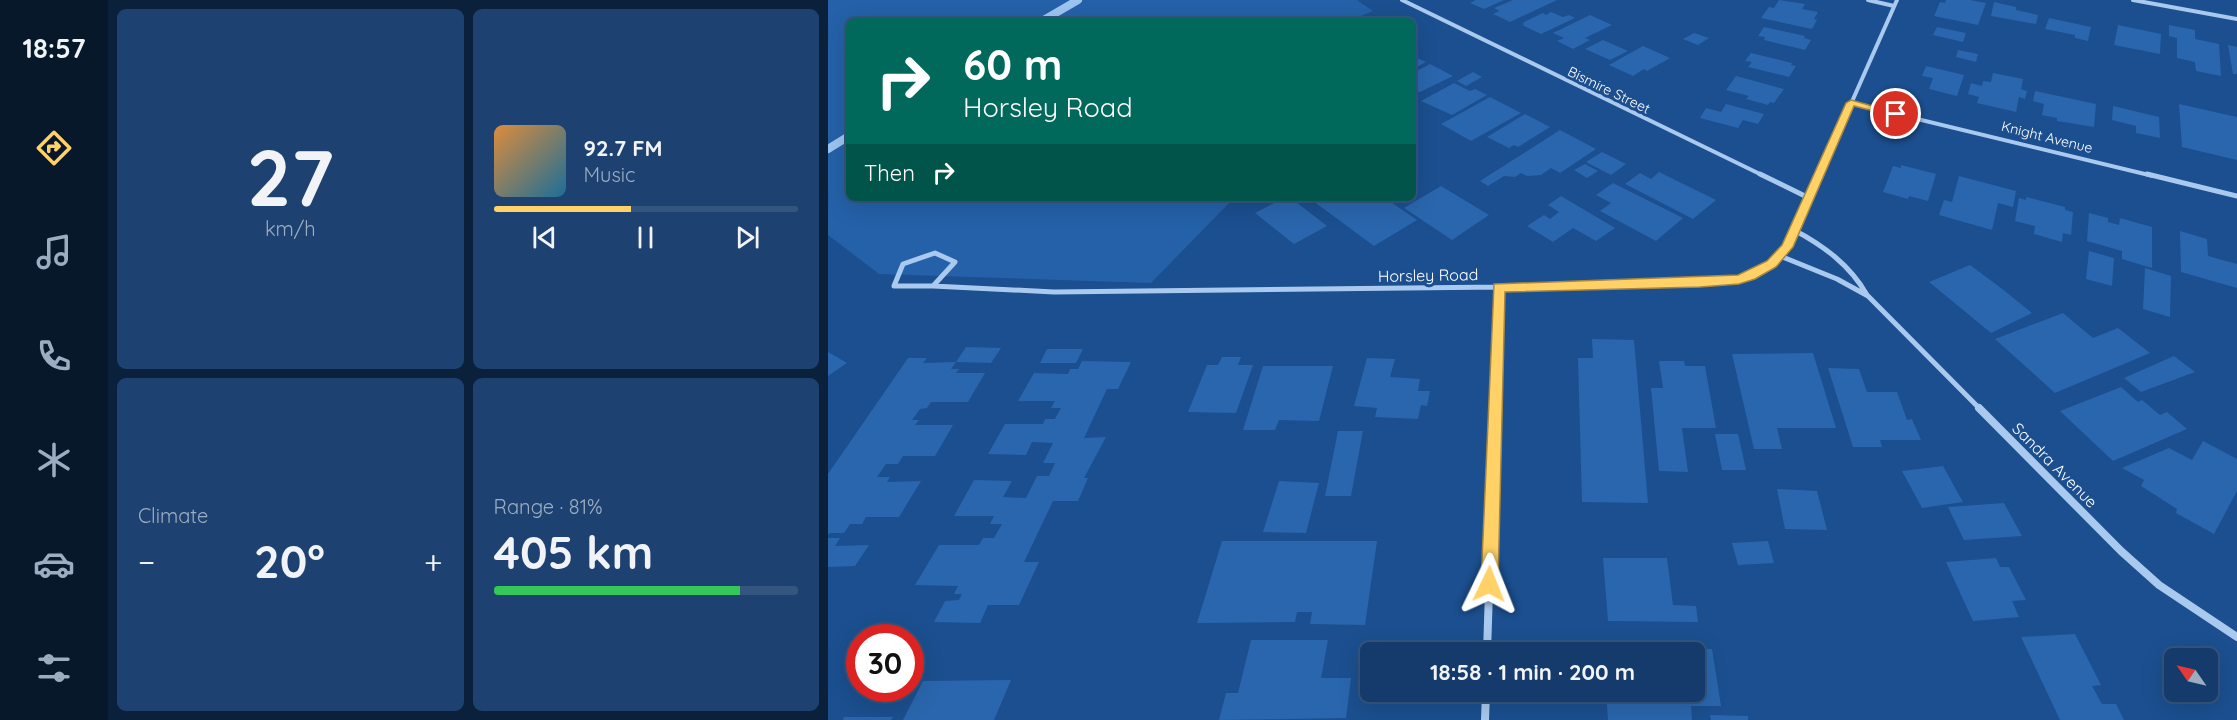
<!DOCTYPE html>
<html lang="en">
<head>
<meta charset="utf-8">
<style>
	:root { --surface:#143b6b; --page:#1d4271; --text:#f1f3f6; --muted:#9dadc1; --line:#33557e; --accent:#ffd166 }
	body { margin:0; font-family:Quicksand,sans-serif; background:var(--page); color:var(--text); height:100vh; display:flex; flex-direction:column; font-size:22px; white-space:nowrap }
	* { box-sizing:border-box; margin:0 }
	p { font-size:20px; color:var(--muted) }
	.icon { flex:none; width:33px; height:33px; fill:none; stroke:currentColor; stroke-width:2; stroke-linecap:round; stroke-linejoin:round }
	.map { position:relative; flex:1; overflow:hidden }
	.sheet { display:flex; flex-direction:column; gap:9px; padding:9px; background:#0b203b; width:720px }
	.sheet>* { flex:none }
	.banner { position:absolute; left:18px; top:18px; width:570px; height:183px; border-radius:9px; box-shadow:0 6px 24px #0002,0 0 0 2px var(--line); background:#00695c; color:#fff; overflow:hidden }
	.needle { width:39px; rotate:304deg }
	.tools { position:absolute; left:1336px; top:648px; display:grid; gap:12px }
	.tools a { display:grid; place-items:center; width:54px; height:54px; border-radius:9px; background:var(--surface); box-shadow:0 6px 24px #0002,0 0 0 2px var(--line); font-size:30px }
	.speed { position:absolute; left:18px; top:624px; display:flex; gap:12px; font-size:30px; font-weight:700; text-align:center }
	.speed>* { display:grid; place-content:center; width:78px; height:78px; border-radius:50%; background:var(--surface); box-shadow:0 6px 24px #0002,0 0 0 2px var(--line); line-height:1 }
	.speed .limit { border:9px solid #d22; background:#fff; color:#111 }
	.pin { position:absolute; display:grid; place-items:center; width:51px; height:51px; color:#fff; margin:-26px; border:3px solid #fff; border-radius:50%; box-shadow:0 2px 6px #0007 }
	.me { position:absolute; width:66px; margin:-33px; rotate:2deg; stroke-linejoin:round; filter:drop-shadow(0 0 4px #0008) }
	.turn { display:flex; align-items:center; gap:21px; height:126px; padding:0 18px; font-size:27px }
	.turn .icon { width:78px; height:78px; stroke-width:2.5 }
	.turn b { display:block; font-size:42px; line-height:51px }
	.then { display:flex; align-items:center; height:57px; padding:0 18px; background:#0003; gap:12px; font-size:22px }
	.big { font-size:45px; font-weight:700; line-height:1.1 }
	.sheet .tile { flex:1; display:flex; flex-direction:column; justify-content:center; gap:9px; min-width:0; padding:0 21px; border-radius:9px; background:var(--page) }
	.sheet .dial { align-items:center; gap:0 }
	.dial b { font-size:78px; line-height:1 }
	.song { display:flex; align-items:center; gap:18px }
	.cover { width:72px; height:72px; border-radius:9px; background:linear-gradient(135deg,hsl(30 70% 55%),hsl(200 70% 35%)) }
	.played { height:6px; border-radius:3px; background:linear-gradient(90deg,var(--accent) 45%,var(--line) 45%) }
	.keys { display:flex; justify-content:space-around; direction:ltr }
	.heat { display:flex; justify-content:space-between; align-items:center; font-size:33px; direction:ltr }
	.charge { height:9px; border-radius:4px; background:linear-gradient(90deg,#34c759 81%,var(--line) 0) }
	.sheet .tiles { flex:1; display:grid; gap:9px; grid-template-columns:repeat(2,1fr) }
	.trip { position:absolute; left:532px; top:642px; width:345px; height:60px; border-radius:9px; background:var(--surface); box-shadow:0 6px 24px #0002,0 0 0 2px var(--line); font-weight:700; line-height:60px; text-align:center }
	main { display:flex; flex:1; min-height:0 }
	.tab-bar { display:flex; flex-direction:column; width:108px; justify-content:space-around; align-items:center; background:#08182b; color:var(--muted) }
	.tab-bar .icon { width:42px; height:42px }
	.tab-bar .selected { color:var(--accent) }
	.tab-bar b { font-size:27px; color:var(--text) }
	.map>svg:first-child { display:block }
</style>
</head>
<body>
<main>
<nav class="tab-bar">
<b>18:57</b>
<svg class="icon selected" aria-label="directions" viewBox="0 0 24 24"><path d="M12 3l9 9-9 9-9-9zM9 14v-3h6M13 9l2 2-2 2"/></svg>
<svg class="icon" aria-label="music" viewBox="0 0 24 24"><path d="M9 18V5l10-2v13"/><circle cx="6" cy="18" r="3"/><circle cx="16" cy="16" r="3"/></svg>
<svg class="icon" aria-label="phone" viewBox="0 0 24 24"><path d="M5 4h4l2 5-3 2q2 4 5 5l2-3 5 2v4C11 20 4 13 5 4z"/></svg>
<svg class="icon" aria-label="climate" viewBox="0 0 24 24"><path d="M12 3v18M4 7l16 10M4 17L20 7"/></svg>
<svg class="icon" aria-label="car" viewBox="0 0 24 24"><path d="M5 17H2v-5l4-1 3-4h7l3 4 3 1v5h-3M9 17h6M6 11h13"/><circle cx="7" cy="17" r="2"/><circle cx="17" cy="17" r="2"/></svg>
<svg class="icon" aria-label="filters" viewBox="0 0 24 24"><path d="M4 7h16M4 17h16"/><circle cx="9" cy="7" r="2"/><circle cx="15" cy="17" r="2"/></svg>
</nav>
<section class="sheet">
<div class="tiles">
<div class="tile dial"><b>27</b><p>km/h</p></div>
<div class="tile">
<div class="song"><i class="cover"></i><div><b>92.7 FM</b><p>Music</p></div></div>
<div class="played"></div>
<div class="keys"><svg class="icon" aria-label="previous" viewBox="0 0 24 24"><path d="M18 5L8 12l10 7zM5 5v14"/></svg><svg class="icon" aria-label="pause" viewBox="0 0 24 24"><path d="M8 5v14M16 5v14"/></svg><svg class="icon" aria-label="next" viewBox="0 0 24 24"><path d="M6 5l10 7-10 7zM19 5v14"/></svg></div>
</div>
<div class="tile"><p>Climate</p>
<div class="heat"><a>−</a><b class="big">20°</b><a>+</a></div>
</div>
<div class="tile"><p>Range · 81%</p><b class="big">405 km</b><div class="charge"></div></div>
</div>
</section>
<div class="map">
<svg width="1409" height="720" viewBox="0 0 1409 720">
	<rect width="100%" height="100%" fill="#1b4f8f"/>
	<path fill="#2461a8" d="M0 0H529L545 11 521 21H21V198H406L323 283 51 274 0 235Z"/>
	<g fill="none" stroke-linecap="round" stroke-linejoin="round">
		<path stroke="#9cc4f0" stroke-width="8" d="M214 21 250 0
			M0 149 21 136"/>
	</g>
	<path fill="#2a66ad" d="M648 0H676L656 9 642 3Z
		M685 0H729L682 22 665 14 671 11 666 8Z
		M951 0 977 4 974 9 990 12 986 19 989 20 984 29 933 18 941 7 946 8Z
		M1118 0H1142L1158 3 1150 25 1106 16 1112 2 1117 3Z
		M1166 2 1188 7V10L1210 15 1208 24 1163 16Z
		M723 12 735 17 741 15 747 18 713 34 694 25 697 24 694 23 715 13 718 15Z
		M762 15 784 25 757 38 762 40 745 49 729 41 736 38 725 33Z
		M1221 18 1263 27 1260 41 1247 38V35L1217 29Z
		M1290 25 1333 34 1332 54 1286 45Z
		M1341 25 1367 30V39L1391 44 1393 76 1368 71 1367 62 1349 58V38L1341 36Z
		M936 27 977 36 976 38 983 40 977 50 936 40 937 37 930 36Z
		M1109 27 1138 33 1135 42 1105 35Z
		M866 33 881 38 870 45 855 39Z
		M775 40 800 51 782 60 757 49Z
		M1400 45 1409 47V74H1405Z
		M815 46 842 58 819 71 816 69 805 76 781 65Z
		M1130 50 1150 54 1148 62 1128 57Z
		M923 53 964 63 963 65 968 66 961 77 920 67 924 62 917 61Z
		M585 56 598 62 585 69Z
		M602 64 625 76 592 92 585 90V73Z
		M1098 66 1136 75 1129 96 1101 89 1105 78 1094 76Z
		M645 72 654 77 638 86 629 81Z
		M1165 73 1195 79 1193 89 1199 91 1197 99 1191 97 1188 112 1149 103 1151 97 1140 94 1143 83 1154 86 1155 81 1163 82Z
		M908 76 956 89 946 103 942 102 940 105 918 99 921 96 898 90Z
		M626 83 642 91 647 89 659 95 624 115 593 101Z
		M1207 91 1268 104 1266 127 1229 121V118L1214 115 1216 104 1205 101Z
		M662 97 693 113 643 141 613 124Z
		M898 104 936 114 930 124 915 120 910 128 872 118 878 108 893 112Z
		M1351 104 1409 117V160L1354 147Z
		M1285 106 1331 117 1332 138 1308 133V126L1284 120Z
		M697 114 722 127 690 147 686 145 681 148 659 137Z
		M732 130 768 149 732 173 723 168 713 175 699 176 693 173 687 177 676 176 660 186 652 181Z
		M774 152 798 164 783 175 758 162Z
		M757 164 770 171 759 178 746 170Z
		M1073 165 1108 174 1100 201 1081 196 1080 199 1055 192 1065 166 1073 168Z
		M831 172 888 200 865 219 797 184 812 173 823 179Z
		M1131 176 1188 191 1185 207 1170 203 1164 230 1111 215 1116 200 1124 202Z
		M785 183 855 218 828 241 772 211 783 203 768 195Z
		M613 186 661 215 624 240 576 208Z
		M733 196 787 228 768 241 745 228 725 242 699 226 716 215 722 219 731 212 720 205Z
		M1198 197 1237 207V210L1245 212 1243 235 1235 233 1234 242 1206 234 1207 226 1187 221 1191 198 1198 200Z
		M456 198H463L499 226 466 244 427 213Z
		M481 198H538L545 203 557 198 589 220 546 246Z
		M1261 213 1280 218V222L1291 225 1292 218 1324 227V268L1294 259V251L1259 241Z
		M1352 231 1379 239 1380 256 1409 264V288L1353 272Z
		M1261 251 1286 258 1284 286 1258 279Z
		M1142 265 1173 288 1204 313 1163 333 1101 282Z
		M1317 268 1343 276 1342 317 1315 309Z
		M1235 313 1265 338 1290 328 1322 353 1227 393 1167 339Z
		M764 339 806 340 820 503 754 502 750 358H765Z
		M138 347 173 348 163 363 128 362Z
		M219 349H255L248 363H212Z
		M0 352 19 363 0 376Z
		M985 353 1008 428H949L954 449H926L904 354Z
		M1346 356 1367 372 1313 392 1296 378Z
		M394 357H413L410 365H425L408 413 360 412 379 365H390Z
		M80 358H99L95 363 128 362 123 369H131L128 373H157L140 402H103L99 408 92 409 84 420H91L87 425H125L107 456H75L70 464H58L49 477H62L59 482 93 481 71 517H38L34 524H22L16 533H2L0 535V474Z
		M539 358 567 359 562 377 592 379 590 391H602L599 406 593 405 590 419 547 417 549 408 526 406Z
		M254 361 303 362 290 389H279L256 438 278 437 256 478H260L250 501H225L196 562H211L191 605H160L152 623 106 622 117 601 131 600 134 594H126L130 586 87 585 111 545H151L155 538H166L174 524H162L166 516H126L146 480 184 481 175 497 198 498 209 476H221L227 463H215L225 443 204 442 198 455 160 454 177 424H215L217 419H227L233 408H223L227 401H190L206 373 240 374 242 369H250Z
		M831 361H856L857 366H877L888 428H854L860 472 831 471 823 388H835Z
		M435 366H505L491 421 451 420 447 430H415Z
		M1000 368 1031 369 1039 392H1069L1079 420 1084 419 1093 440H1052L1054 447H1025Z
		M1293 387 1310 402 1314 400 1332 415 1339 412 1359 429 1285 461 1232 411Z
		M510 431H535L523 496H497Z
		M887 434H910L918 470H894Z
		M1375 441 1409 459V491L1386 534 1348 513 1349 509 1313 486 1316 480 1294 468 1341 448 1364 460Z
		M1115 466 1135 502 1094 508 1074 471Z
		M451 481 491 483 478 533 435 532Z
		M949 489 989 491 999 530 957 529Z
		M1176 503 1194 536 1136 540 1120 507Z
		M0 538H12L7 546 41 545 27 566 0 567Z
		M394 541H549L537 625 482 624 484 612H469L467 622 369 623Z
		M940 541 946 563 910 565 904 543Z
		M775 558H839L845 605 868 606 870 622 780 621Z
		M1168 558 1172 567H1181L1198 600 1184 601 1191 617 1145 621 1118 562Z
		M1247 634 1273 685 1264 686 1274 704H1288L1296 720H1232L1193 637Z
		M423 640H500L493 678H523L518 718 391 720 398 693H410Z
		M853 649H884L893 706H863L864 720H780L778 692H867V652H853Z
		M183 680 166 720H75L95 681Z
		M882 715 920 716V720H883Z
		M16 717H65L63 720H15Z"/>
	<g fill="none" stroke-linecap="round" stroke-linejoin="round">
		<path stroke="#a9c9ee" stroke-width="4" d="M574 0 936 176
			M1040 0 1066 6
			M1305 0 1409 19
			M1023 103 1325 176
			M991 176 1069 0"/>
		<path stroke="#a9c9ee" stroke-width="5" d="M932 174 979 197
			M1319 174 1409 196
			M966 230C996 246 1022 265 1039 295
			M107 253 127 262 105 286H66L75 264Z
			M952 256 1009 279 1040 296 1152 409
			M105 286 226 292 671 287 911 279C964 261 971 221 991 174
			M667 409 671 287"/>
		<path stroke="#a9c9ee" stroke-width="8" d="M1151 408 1293 551 1331 585 1409 637
			M659 652 667 408
			M657 720 658 692"/>
	</g>
	<path fill="#ffd166" stroke="#a68842" stroke-width="1.5" d="M1023 100 1073 114 1068 117 1026 106 965 247 948 267 927 279 911 284 872 287 677 292 670 584 667 590 661 592 655 590 653 584 666 284 910 275 939 261 954 245 1018 103Z"/>
	<g text-anchor="middle" stroke-width="6" stroke-linejoin="round" paint-order="stroke">
		<g font-size="14" fill="#fff" stroke="#1b4f8f">
			<text transform="translate(781 90) rotate(26)" y="5">Bismire Street</text>
			<text transform="translate(1219 137) rotate(14)" y="5">Knight Avenue</text>
		</g>
		<g font-size="16" fill="#fff" stroke="#1b4f8f">
			<text transform="translate(600 275) rotate(-1)" y="6">Horsley Road</text>
			<text transform="translate(1227 465) rotate(45)" y="6">Sandra Avenue</text>
		</g>
	</g>
</svg>
<div class="tools">
<a><svg class="needle" viewBox="-14 -14 28 28"><path d="M0-13l5 13h-10z" fill="#e53935"/><path d="M0 13l5-13h-10z" fill="#9dadc1"/></svg></a>
</div>
<div class="speed"><div class="limit">30</div></div>
<div class="pin" style="left:1068px;top:114px;background:#d93025"><svg class="icon" aria-label="arrive" viewBox="0 0 24 24"><path d="M6 21V4h12l-3 4 3 4H6"/></svg></div>
<svg class="me" style="left:661px;top:584px" viewBox="-20 -20 40 40"><path d="M0-17L14 15 0 8-14 15z" fill="#ffd166" stroke="#fff" stroke-width="4"/></svg>
<div class="trip">18:58 · 1 min · 200 m</div>
<div class="banner">
<div class="turn"><svg class="icon" aria-label="right" viewBox="0 0 24 24"><path d="M7 20v-9h11M14 6l5 5-5 5"/></svg><div><b>60 m</b>Horsley Road</div></div>
<div class="then">Then<svg class="icon" aria-label="right" viewBox="0 0 24 24"><path d="M7 20v-9h11M14 6l5 5-5 5"/></svg></div>
</div>
</div>
</main>
</body>
</html>
